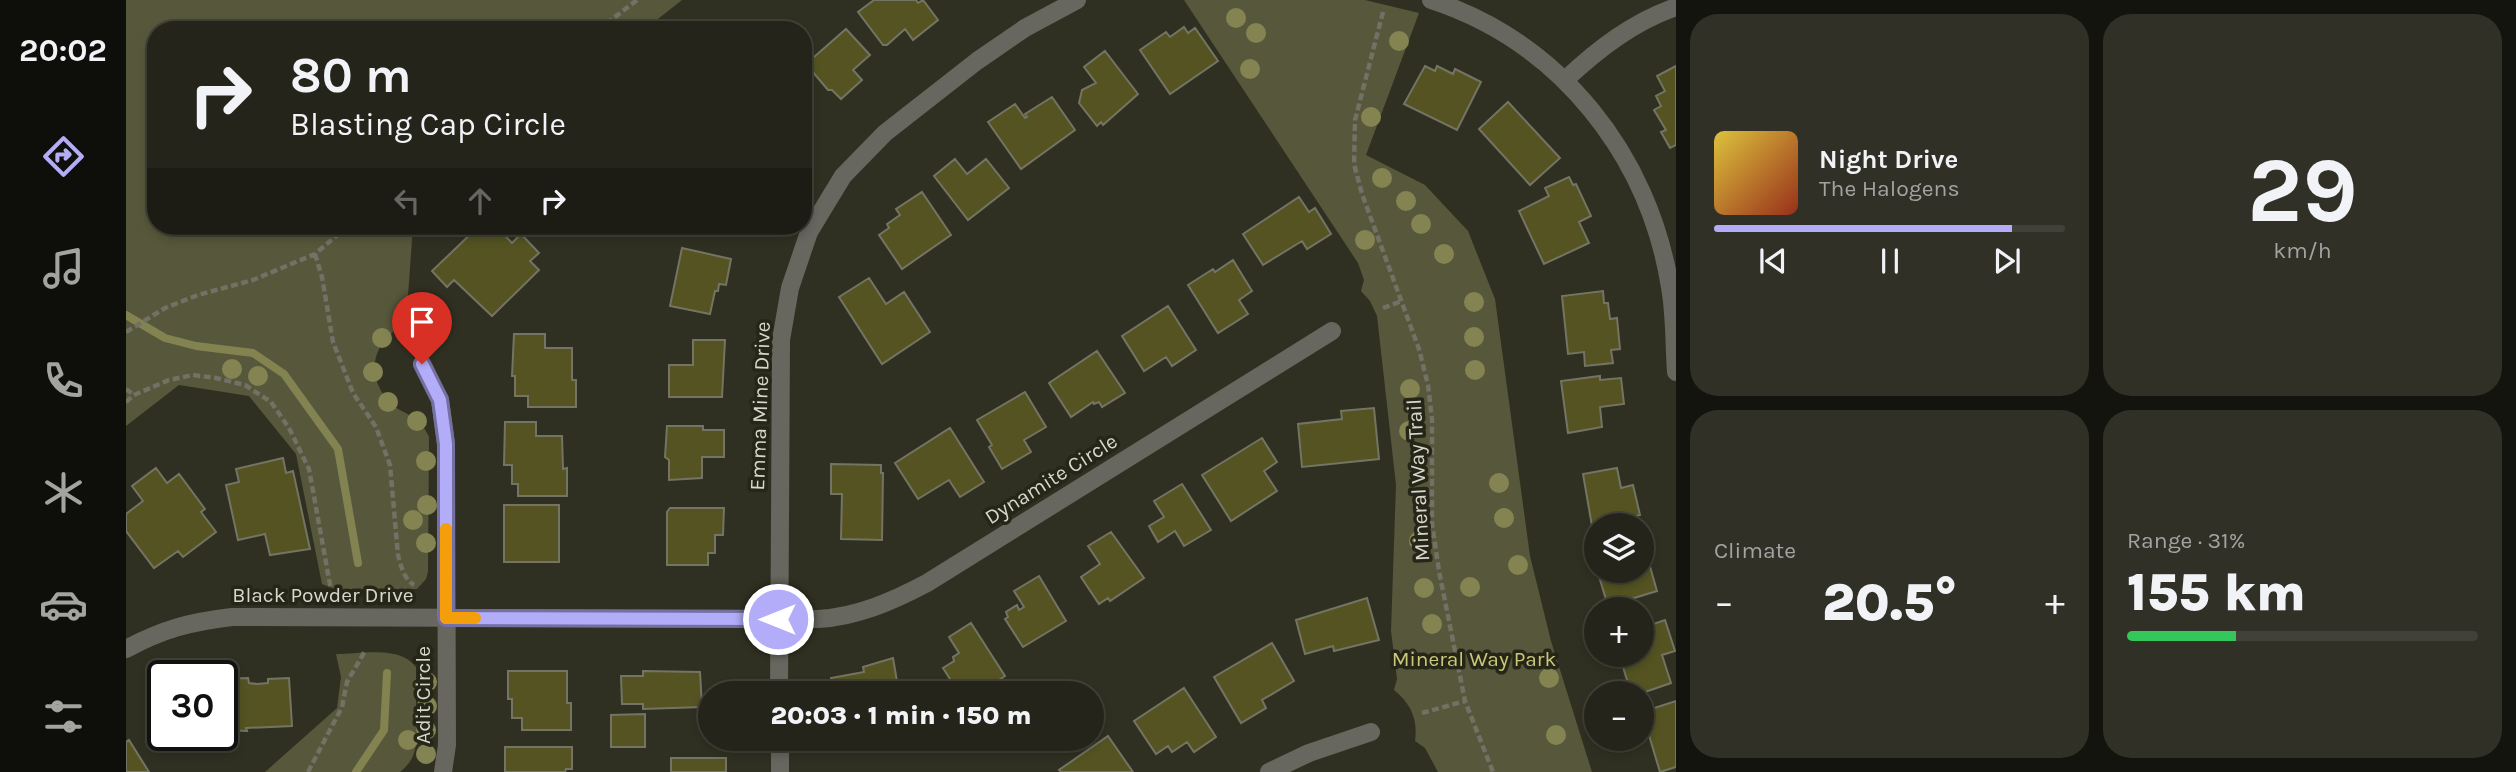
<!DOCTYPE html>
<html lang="en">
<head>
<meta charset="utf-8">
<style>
	:root { --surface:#24241a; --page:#303027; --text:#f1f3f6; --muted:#a3a4a2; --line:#414139; --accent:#b3adf9 }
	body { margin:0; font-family:Karla,sans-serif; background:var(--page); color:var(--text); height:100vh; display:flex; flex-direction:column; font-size:26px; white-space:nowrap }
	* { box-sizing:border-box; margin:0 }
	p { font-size:23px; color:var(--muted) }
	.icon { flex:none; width:38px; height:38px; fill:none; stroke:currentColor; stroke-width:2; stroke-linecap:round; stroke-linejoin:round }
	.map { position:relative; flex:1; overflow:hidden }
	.details { display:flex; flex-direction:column; gap:14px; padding:14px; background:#14140e; width:840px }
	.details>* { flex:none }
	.hud { position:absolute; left:21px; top:21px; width:665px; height:214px; border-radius:28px; box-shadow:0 4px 10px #0003,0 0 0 2px var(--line); background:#24241a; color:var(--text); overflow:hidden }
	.buttons { position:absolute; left:1458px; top:513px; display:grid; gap:14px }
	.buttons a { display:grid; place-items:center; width:70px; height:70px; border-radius:50%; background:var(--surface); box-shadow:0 4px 10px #0003,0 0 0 2px var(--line); font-size:35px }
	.speed { position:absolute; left:21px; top:660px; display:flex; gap:14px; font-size:35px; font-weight:700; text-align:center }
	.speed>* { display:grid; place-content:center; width:91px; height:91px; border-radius:50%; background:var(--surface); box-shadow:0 4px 10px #0003,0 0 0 2px var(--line); line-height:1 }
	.speed .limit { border:4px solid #111; border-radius:10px; background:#fff; color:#111 }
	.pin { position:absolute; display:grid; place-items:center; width:60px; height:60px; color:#fff; margin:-72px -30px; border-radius:50% 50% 50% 0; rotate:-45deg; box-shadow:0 0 7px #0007 }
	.pin .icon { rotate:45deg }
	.me { position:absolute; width:77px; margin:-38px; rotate:270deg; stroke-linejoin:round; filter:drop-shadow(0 0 5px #0008) }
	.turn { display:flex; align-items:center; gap:24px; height:147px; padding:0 28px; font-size:32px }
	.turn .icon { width:91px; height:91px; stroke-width:2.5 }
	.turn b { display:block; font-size:49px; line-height:60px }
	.lanes { display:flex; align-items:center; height:66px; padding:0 28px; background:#0003; justify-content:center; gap:35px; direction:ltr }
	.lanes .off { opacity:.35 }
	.big { font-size:52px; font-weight:800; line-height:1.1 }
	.details .widget { flex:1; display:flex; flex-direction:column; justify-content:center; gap:10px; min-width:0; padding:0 24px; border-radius:28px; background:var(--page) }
	.details .dial { align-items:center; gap:0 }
	.dial b { font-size:91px; line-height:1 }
	.song { display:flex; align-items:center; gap:21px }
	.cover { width:84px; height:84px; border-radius:10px; background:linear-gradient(135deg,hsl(50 70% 55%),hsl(10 70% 35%)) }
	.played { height:7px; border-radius:4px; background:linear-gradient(90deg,var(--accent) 85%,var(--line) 85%) }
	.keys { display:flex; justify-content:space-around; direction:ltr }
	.heat { display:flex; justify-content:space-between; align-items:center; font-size:38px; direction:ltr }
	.charge { height:10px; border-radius:5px; background:linear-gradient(90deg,#34c759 31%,var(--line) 0) }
	.details .tiles { flex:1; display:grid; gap:14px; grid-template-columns:repeat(2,1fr) }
	.trip { position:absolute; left:572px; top:681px; width:406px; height:70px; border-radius:35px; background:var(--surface); box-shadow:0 4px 10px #0003,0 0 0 2px var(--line); font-weight:800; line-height:70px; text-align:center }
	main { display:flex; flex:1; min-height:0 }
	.tab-bar { display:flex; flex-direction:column; width:126px; justify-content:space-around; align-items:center; background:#0e0e0a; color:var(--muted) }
	.tab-bar .icon { width:49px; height:49px }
	.tab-bar .on { color:var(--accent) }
	.tab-bar b { font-size:32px; color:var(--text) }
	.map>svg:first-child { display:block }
</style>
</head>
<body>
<main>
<nav class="tab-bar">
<b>20:02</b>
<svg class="icon on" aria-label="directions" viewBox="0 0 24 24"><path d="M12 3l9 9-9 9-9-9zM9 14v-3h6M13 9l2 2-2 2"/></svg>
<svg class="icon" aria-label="music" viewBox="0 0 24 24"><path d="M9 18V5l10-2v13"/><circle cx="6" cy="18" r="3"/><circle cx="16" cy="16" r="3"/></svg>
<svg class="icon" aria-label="phone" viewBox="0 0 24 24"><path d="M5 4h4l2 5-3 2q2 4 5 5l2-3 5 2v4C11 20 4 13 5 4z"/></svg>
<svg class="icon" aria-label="climate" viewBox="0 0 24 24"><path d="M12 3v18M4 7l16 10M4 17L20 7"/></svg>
<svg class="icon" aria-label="car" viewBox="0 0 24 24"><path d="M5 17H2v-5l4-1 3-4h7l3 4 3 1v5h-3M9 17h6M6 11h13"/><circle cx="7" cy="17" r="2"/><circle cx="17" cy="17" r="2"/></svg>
<svg class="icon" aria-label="filters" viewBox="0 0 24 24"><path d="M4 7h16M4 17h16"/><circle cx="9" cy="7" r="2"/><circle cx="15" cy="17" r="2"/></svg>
</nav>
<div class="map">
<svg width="1550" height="772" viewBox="0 0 1550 772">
	<rect width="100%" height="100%" fill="#303022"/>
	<path fill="#57573b" d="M0 0H556L518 30H30V226H287L280 324C251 338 238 368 259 397 274 417 291 410 303 437L302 572 300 579 291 589H209L196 584 170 454 123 396 53 385 0 426Z
		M1058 0H1239L1293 13 1240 155 1299 185 1342 231 1369 299 1404 556 1425 641 1466 772H1312L1299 748 1289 741C1292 719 1285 704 1268 690L1271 679 1265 631 1270 485 1251 316 1244 301 1235 291 1238 280 1232 263Z
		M210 654C234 654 274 645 290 667V742C289 755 285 763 274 772H139L211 708 215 677Z"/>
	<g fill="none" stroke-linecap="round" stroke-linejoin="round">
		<path stroke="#838351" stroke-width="8" d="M0 315 39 338 70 346 127 353 158 374 212 449 232 563
			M230 772 258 730 261 673"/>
	</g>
	<path fill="#545321" stroke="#747464" stroke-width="2" d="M748 0H790L792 3 797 0 812 20 787 40 779 29 761 45H757L732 12Z
		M1058 27 1062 33 1069 28 1092 61 1044 94 1014 50 1040 32 1044 37Z
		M720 29 744 55 727 70 736 80 715 99 706 90H702L680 64Z
		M979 51 1012 94 977 125 975 122 971 126 953 103 956 90 970 83 958 67Z
		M1299 66 1309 71 1311 66 1327 74 1329 69 1355 82 1331 130 1278 104Z
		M1550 66V145L1544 148 1535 132 1540 130 1528 110 1535 106 1530 96 1539 91 1531 76Z
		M926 97 949 130 895 169 862 122 889 104 899 118 901 117 899 114Z
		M1382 102 1434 158 1404 185 1353 129Z
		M677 108 687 115 677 128Z
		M829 159 841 174 860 159 883 188 842 220 808 176Z
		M1443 177 1447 185 1450 184 1465 216 1453 222 1463 243 1418 264 1393 211 1423 196 1419 188Z
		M796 192 825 235 776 269 753 235 763 228 761 224 774 215 770 209Z
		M1173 197 1183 212 1189 208 1205 234 1181 249 1176 241 1137 265 1117 234Z
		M361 226H370L386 243 395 234 413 253 404 261 413 270 366 316 328 280 321 287 306 271 351 228 355 232Z
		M556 248 605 259 600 285 593 284 592 291H589L584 314 544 306Z
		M1107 260 1126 291 1113 300 1122 314 1092 333 1062 285 1087 269 1089 272Z
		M743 278 760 304 778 292 804 332 756 364 713 297Z
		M1477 291 1478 303H1482L1484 319 1491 318 1494 349 1485 350 1487 363 1459 366 1458 352 1442 354 1436 296Z
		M1042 306 1070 350 1046 366 1040 357 1018 371 996 336Z
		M388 334H419V348H446V380H450V407H402V396H389V376H386Z
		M567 340H599L596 397H543V365H567Z
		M971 351 999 393 976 407 973 402 968 404 967 402 945 417 923 383Z
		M1474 376V380L1495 378 1498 404 1474 407 1476 427 1442 433 1435 381Z
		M899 392 920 427 898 440 905 452 876 469 863 447 866 445 851 420Z
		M1248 408 1253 459 1176 467 1172 424 1216 419 1215 411Z
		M379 422H410V436H436L437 469 441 468V496H392V484H386V465H378Z
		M541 426H577V430H598V457H576V478L543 480V460L539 457Z
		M824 428 858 482 834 497 823 480 792 499 769 463Z
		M1136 438 1151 462 1138 471 1151 491 1105 521 1076 475Z
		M157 458 160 473 167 471 184 549 144 555 139 534 112 540 100 485 113 482 110 469Z
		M705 464 755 465V473H757L756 540 715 539 716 494H705Z
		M30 468 41 483 53 474 79 509 75 512 90 532 57 557 52 551 28 568 0 531V514L17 501 6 486Z
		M1491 468 1495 488 1507 485 1514 515 1466 526 1457 474Z
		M1056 484 1085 530 1058 546 1049 531 1032 542 1023 526 1038 517 1028 501Z
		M378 505H433V562H378Z
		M544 508H598L597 535H589V553H582V565H541V512Z
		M985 532 1018 578 984 601 982 598 973 604 955 577 974 564 962 546Z
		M1516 560 1517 565 1523 563 1531 591 1482 606 1471 570H1516Z
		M913 576 940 621 897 647 879 619 882 617 880 612 891 605 893 610 898 607 888 591Z
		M1241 598 1253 640 1208 651 1207 646 1179 654 1170 620Z
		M1539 620 1549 651 1536 655 1545 683 1516 693H1505L1493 654H1516V628Z
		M845 623 879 676 853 693H833L817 668 828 661 827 657 833 653 823 637Z
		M1146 643 1168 681 1136 700 1140 708 1115 723 1088 677Z
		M767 658 773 693H707L705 678 738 672 737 667Z
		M382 671H441V703H445V730H396V718H386V699H382Z
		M517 671 574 672 576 707 517 709V704H496L495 676H517Z
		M122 678 123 683 131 684 142 683V679L163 678 166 726 120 728 121 731 96 730V679Z
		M1058 688 1090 737 1068 752 1061 742 1046 752 1042 746 1030 754 1008 721Z
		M1550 701V767L1534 772 1516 712Z
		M519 714V747H485V715Z
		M982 736 1007 772H935L933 770Z
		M3 740 23 772H0V742Z
		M379 747H446V769H440L439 772H379Z
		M545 758H600V772H545Z"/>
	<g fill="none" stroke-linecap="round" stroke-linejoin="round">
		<path stroke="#717165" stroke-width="4.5" stroke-dasharray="7 3.5" stroke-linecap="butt" d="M1257 12 1229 120 1228 164 1236 194 1293 349 1302 385 1306 419V524L1313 571 1339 701 1367 772
			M472 30 511 0
			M189 254 196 277 207 342 227 393 250 427 264 465 272 555C275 566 278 579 288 585
			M1257 308 1276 301
			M0 332 39 308 72 295 127 280 189 254 222 226
			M0 389 8 395
			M0 402 8 395 43 380 67 375 90 378 119 385 145 402 163 428 183 469 205 590
			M1296 713 1339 701
			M182 772 216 707 221 682 239 651"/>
		<path stroke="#676760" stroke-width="18" d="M1305 0C1434 42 1523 155 1544 287 1549 315 1548 344 1550 372
			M1439 80C1472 49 1507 22 1550 7
			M296 364 314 400 320 444 321 745 317 772
			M0 649C37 629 64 622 106 617L692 619C731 617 767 601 801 583L1206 331
			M653 693 655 340 664 288 683 232 717 176 759 133 851 61 899 28 951 0
			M654 738V772
			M1143 772 1183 753 1245 732"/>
	</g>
	<g fill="#848452">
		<circle cx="1110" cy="18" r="10"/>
		<circle cx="1130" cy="33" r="10"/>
		<circle cx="1273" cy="41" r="10"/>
		<circle cx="1124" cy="69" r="10"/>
		<circle cx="1245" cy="117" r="10"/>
		<circle cx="1256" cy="178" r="10"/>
		<circle cx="1280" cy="201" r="10"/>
		<circle cx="1295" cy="224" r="10"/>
		<circle cx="1239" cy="240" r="10"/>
		<circle cx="1318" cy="254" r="10"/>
		<circle cx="1348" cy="302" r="10"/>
		<circle cx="1348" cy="337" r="10"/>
		<circle cx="256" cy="338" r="10"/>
		<circle cx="106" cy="369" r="10"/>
		<circle cx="1349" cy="370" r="10"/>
		<circle cx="247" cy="372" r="10"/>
		<circle cx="132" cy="376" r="10"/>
		<circle cx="1284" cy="389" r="10"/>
		<circle cx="262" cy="402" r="10"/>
		<circle cx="291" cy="421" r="10"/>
		<circle cx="1283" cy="431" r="10"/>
		<circle cx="300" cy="461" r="10"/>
		<circle cx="1373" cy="483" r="10"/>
		<circle cx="301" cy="505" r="10"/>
		<circle cx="1378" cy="518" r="10"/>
		<circle cx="287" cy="520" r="10"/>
		<circle cx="1293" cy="541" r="10"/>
		<circle cx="300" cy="543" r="10"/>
		<circle cx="1392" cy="565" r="10"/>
		<circle cx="1344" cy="587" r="10"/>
		<circle cx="1298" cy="588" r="10"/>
		<circle cx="1306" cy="624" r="10"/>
		<circle cx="1423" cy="678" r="10"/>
		<circle cx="301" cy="682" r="10"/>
		<circle cx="301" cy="706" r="10"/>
		<circle cx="300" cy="730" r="10"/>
		<circle cx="1430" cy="735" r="10"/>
		<circle cx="282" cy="740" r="10"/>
		<circle cx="300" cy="754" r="10"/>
	</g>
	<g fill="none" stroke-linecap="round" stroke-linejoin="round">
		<defs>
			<path id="route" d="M296 364 314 400 320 444V618L652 619"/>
		</defs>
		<use href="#route" stroke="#7470a2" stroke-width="18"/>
		<use href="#route" stroke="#b3adf9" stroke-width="12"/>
		<path stroke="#f59e0b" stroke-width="12" d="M320 529V618H349"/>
	</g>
	<g text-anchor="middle" stroke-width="7" stroke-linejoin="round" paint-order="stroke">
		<g font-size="21" fill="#d7d7ce" stroke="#262618">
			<text transform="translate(634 406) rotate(-88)" y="7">Emma Mine Drive</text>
			<text transform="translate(925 479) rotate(-32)" y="7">Dynamite Circle</text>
			<text transform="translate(1292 480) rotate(-93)" y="7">Mineral Way Trail</text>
			<text x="197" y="602">Black Powder Drive</text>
			<text transform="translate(297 695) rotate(-90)" y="7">Adit Circle</text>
		</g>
		<g font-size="21" fill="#c9c87a" stroke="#262618">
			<text x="1348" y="666">Mineral Way Park</text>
		</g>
	</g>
</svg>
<div class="buttons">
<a><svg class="icon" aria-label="layers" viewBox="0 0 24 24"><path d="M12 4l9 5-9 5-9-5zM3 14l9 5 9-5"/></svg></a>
<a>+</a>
<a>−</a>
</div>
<div class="speed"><div class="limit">30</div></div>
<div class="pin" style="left:296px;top:364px;background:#d93025"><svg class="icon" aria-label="arrive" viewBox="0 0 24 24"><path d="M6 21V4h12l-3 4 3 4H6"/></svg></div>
<svg class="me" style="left:652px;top:619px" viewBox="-20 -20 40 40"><circle r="17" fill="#b3adf9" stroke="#fff" stroke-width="3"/><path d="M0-11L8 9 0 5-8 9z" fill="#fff"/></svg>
<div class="trip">20:03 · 1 min · 150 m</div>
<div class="hud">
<div class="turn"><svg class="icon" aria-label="right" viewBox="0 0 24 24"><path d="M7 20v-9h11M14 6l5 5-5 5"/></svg><div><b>80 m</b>Blasting Cap Circle</div></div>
<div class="lanes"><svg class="icon off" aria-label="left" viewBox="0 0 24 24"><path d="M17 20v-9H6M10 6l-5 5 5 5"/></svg><svg class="icon off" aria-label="ahead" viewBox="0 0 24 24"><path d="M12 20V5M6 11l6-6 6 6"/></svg><svg class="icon" aria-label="right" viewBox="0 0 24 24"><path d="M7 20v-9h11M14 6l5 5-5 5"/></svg></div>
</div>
</div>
<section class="details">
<div class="tiles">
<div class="widget">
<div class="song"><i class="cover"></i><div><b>Night Drive</b><p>The Halogens</p></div></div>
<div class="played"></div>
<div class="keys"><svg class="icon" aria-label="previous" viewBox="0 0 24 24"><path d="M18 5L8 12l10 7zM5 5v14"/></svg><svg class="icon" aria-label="pause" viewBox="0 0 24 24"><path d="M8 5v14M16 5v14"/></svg><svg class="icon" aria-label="next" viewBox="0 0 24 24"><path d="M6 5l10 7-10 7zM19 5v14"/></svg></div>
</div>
<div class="widget dial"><b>29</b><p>km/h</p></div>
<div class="widget"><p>Climate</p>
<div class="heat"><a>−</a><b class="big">20.5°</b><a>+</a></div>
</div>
<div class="widget"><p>Range · 31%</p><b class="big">155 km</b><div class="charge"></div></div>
</div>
</section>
</main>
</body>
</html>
